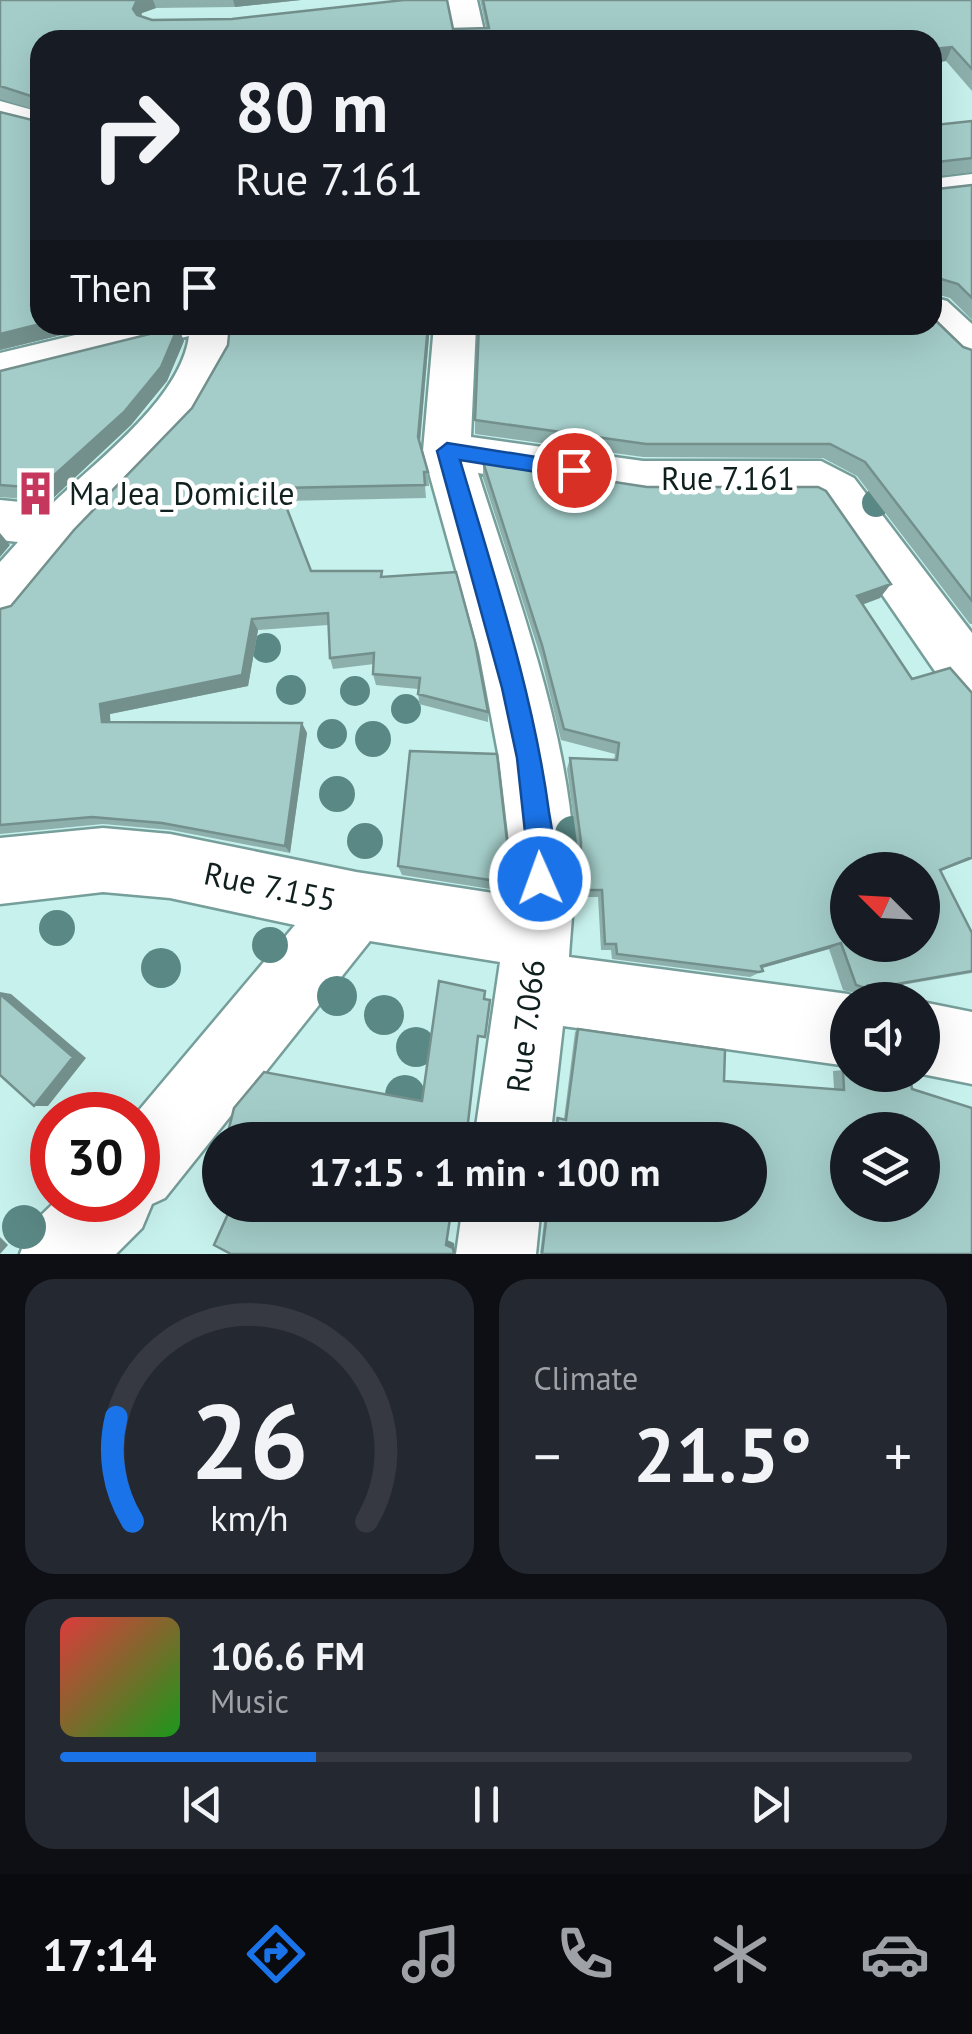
<!DOCTYPE html>
<html lang="en">
<head>
<meta charset="utf-8">
<style>
	:root { --surface:#171b24; --page:#242831; --text:#f1f3f6; --muted:#9ea1a6; --line:#363941; --accent:#1a73e8 }
	body { margin:0; font-family:"PT Sans",sans-serif; background:var(--page); color:var(--text); height:100vh; display:flex; flex-direction:column; font-size:38px; white-space:nowrap }
	* { box-sizing:border-box; margin:0 }
	p { font-size:32px; color:var(--muted) }
	.icon { flex:none; width:55px; height:55px; fill:none; stroke:currentColor; stroke-width:2; stroke-linecap:round; stroke-linejoin:round }
	.map { position:relative; height:1254px; overflow:hidden }
	.sheet { display:flex; flex-direction:column; gap:25px; padding:25px; background:#0d0f14; flex:1 }
	.sheet>* { flex:none }
	.guide { position:absolute; left:30px; top:30px; width:912px; height:305px; border-radius:30px; box-shadow:0 10px 40px #0002; background:#171b24; color:var(--text); overflow:hidden }
	.needle { width:65px; rotate:294deg }
	.buttons { position:absolute; left:830px; top:852px; display:grid; gap:20px }
	.buttons a { display:grid; place-items:center; width:110px; height:110px; border-radius:50%; background:var(--surface); box-shadow:0 10px 40px #0002; font-size:50px }
	.speed { position:absolute; left:30px; top:1092px; display:flex; gap:20px; font-size:50px; font-weight:700; text-align:center }
	.speed>* { display:grid; place-content:center; width:130px; height:130px; border-radius:50%; background:var(--surface); box-shadow:0 10px 40px #0002; line-height:1 }
	.speed .limit { border:15px solid #d22; background:#fff; color:#111 }
	.pin { position:absolute; display:grid; place-items:center; width:85px; height:85px; color:#fff; margin:-42px; border:5px solid #fff; border-radius:50%; box-shadow:0 2px 10px #0007 }
	.me { position:absolute; width:110px; margin:-55px; rotate:358deg; stroke-linejoin:round; filter:drop-shadow(0 0 8px #0008) }
	.turn { display:flex; align-items:center; gap:35px; height:210px; padding:0 40px; font-size:45px }
	.turn .icon { width:130px; height:130px; stroke-width:2.5 }
	.turn b { display:block; font-size:70px; line-height:85px }
	.then { display:flex; align-items:center; height:95px; padding:0 40px; background:#0003; gap:20px; font-size:38px }
	.big { font-size:75px; font-weight:800; line-height:1.1 }
	.sheet .tile { flex:1; display:flex; flex-direction:column; justify-content:center; gap:15px; min-width:0; padding:0 35px; border-radius:30px; background:var(--page) }
	.sheet .dial { align-items:center; gap:0 }
	.dial svg { height:260px; overflow:visible; fill:none; stroke:var(--line); stroke-width:7; stroke-linecap:round; text-anchor:middle }
	.dial text { fill:var(--text); stroke:none }
	.song { display:flex; align-items:center; gap:30px }
	.cover { width:120px; height:120px; border-radius:15px; background:linear-gradient(135deg,hsl(0 70% 55%),hsl(120 70% 35%)) }
	.played { height:10px; border-radius:5px; background:linear-gradient(90deg,var(--accent) 30%,var(--line) 30%) }
	.keys { display:flex; justify-content:space-around; direction:ltr }
	.heat { display:flex; justify-content:space-between; align-items:center; font-size:55px; direction:ltr }
	.sheet .tiles { flex:1; display:grid; gap:25px; grid-template-columns:1fr 1fr }
	.tile:last-child { grid-column:span 2 }
	.trip { position:absolute; left:202px; top:1122px; width:565px; height:100px; border-radius:50px; background:var(--surface); box-shadow:0 10px 40px #0002; font-weight:800; line-height:100px; text-align:center }
	.tab-bar { display:flex; height:160px; justify-content:space-around; align-items:center; background:#090b0e; color:var(--muted) }
	.tab-bar .icon { width:70px; height:70px }
	.tab-bar .active { color:var(--accent) }
	.tab-bar b { font-size:45px; color:var(--text) }
	.map>svg:first-child { display:block }
</style>
</head>
<body>
<div class="map">
<svg width="972" height="1254" viewBox="0 0 972 1254">
	<rect width="100%" height="100%" fill="#c7f1ed"/>
	<g fill="none" stroke-linecap="round" stroke-linejoin="round">
		<defs>
			<path id="minor" d="M447 0H477L486 40H456Z
				M0 101 40 112V132L0 121Z
				M972 174V196L932 201V179Z
				M932 297 947 301 972 324V363L957 358 922 325H932Z
				M117 325H232L230 357 195 419 80 540 19 615 0 622V562L18 542 0 540V500L51 505C95 462 181 399 189 336L0 383V353Z
				M434 325H476L471 437 643 461H821L854 478 972 633V703L952 696 820 504 811 499H643L478 473C516 593 566 724 574 851 576 886 571 923 569 957L848 994 862 1000H848V1066L563 1026 550 1140H474L500 962 370 941 165 1198 152 1204 142 1228 116 1254H20L31 1225 57 1200H138L135 1115 295 925 170 898 103 892 0 904V838L103 828 170 834 356 872 506 895 510 851 499 758 479 652 423 451Z
				M922 1002 972 1012V1084L922 1074Z
				M463 1205H541L536 1254H456Z"/>
		</defs>
		<use href="#minor" stroke="#769e9a" stroke-width="5"/>
		<use href="#minor" fill="#fff" fill-rule="evenodd"/>
	</g>
	<g fill="#5a8885">
		<circle cx="876" cy="503" r="14"/>
		<circle cx="266" cy="648" r="15"/>
		<circle cx="291" cy="690" r="15"/>
		<circle cx="355" cy="691" r="15"/>
		<circle cx="406" cy="709" r="15"/>
		<circle cx="332" cy="734" r="15"/>
		<circle cx="373" cy="739" r="18"/>
		<circle cx="337" cy="794" r="18"/>
		<circle cx="573" cy="834" r="18"/>
		<circle cx="365" cy="841" r="18"/>
		<circle cx="57" cy="928" r="18"/>
		<circle cx="270" cy="945" r="18"/>
		<circle cx="161" cy="968" r="20"/>
		<circle cx="337" cy="996" r="20"/>
		<circle cx="384" cy="1015" r="20"/>
		<circle cx="416" cy="1047" r="20"/>
		<circle cx="405" cy="1095" r="20"/>
		<circle cx="24" cy="1227" r="22"/>
	</g>
	<path fill="#8db0ad" d="M0 0H301L235 7 156 8 142 13 141 16 152 20 453 29 486 28 480 0H972V91L946 61 932 63V40H40V325H102L0 350 36 110 0 99Z
		M972 121V172L936 176 937 189 972 185V320L950 298 936 294V307L932 314V122L935 125Z
		M230 325H430L420 444 428 472 429 486H425L426 498 284 501 311 571 383 577 488 712V722L419 704 418 689 376 685 373 674 374 664 333 669 330 658 328 625 258 630 248 686 110 714V722L302 723 307 733 290 853 171 830 103 824 0 834V609L11 606 192 408 228 345Z
		M178 327 184 341 167 381 131 425 50 501 0 497V371Z
		M963 347 972 350V624H970L857 476 823 458 643 457 475 434V420Z
		M483 462 880 598 862 605 912 679 972 693V859L940 871 972 933V973L855 993 843 990 829 949 762 968 763 971 750 977 612 959 611 950H601L598 897H577L578 851 567 769 570 758 614 760 615 754 561 740 541 658 483 478Z
		M507 841 503 891 402 875 398 866Z
		M578 1029 724 1081 834 1089 833 1071 843 1070 912 1089 972 1254H540L546 1205H750V1140H554L556 1117 564 1119 575 1032Z"/>
	<path fill="#73908d" d="M137 0H153L156 8 142 13 138 23 133 9Z
		M233 0H301L235 7Z
		M952 47 946 61 932 63V49Z
		M40 324V325H102L0 350V334Z
		M428 325H430L419 451 418 437Z
		M178 327 184 341 167 381 131 425 50 501 40 488Z
		M0 533 10 545 0 557Z
		M891 584 880 598 847 610 857 596Z
		M252 619 258 630 248 686 110 714 111 732 102 722 100 704Z
		M302 723 307 733 290 853 285 846Z
		M972 857V859L925 877 940 870Z
		M841 943 829 949 751 971 761 966Z
		M0 992 11 994 86 1058 48 1106H34Z
		M0 1237 8 1245 0 1254Z
		M447 1240 454 1243 455 1254 446 1245Z"/>
	<path fill="#a4cdc9" stroke="#73908d" stroke-width="2.5" fill-rule="evenodd" d="M0 0H137L133 9 137 15 152 20 232 19 404 0H447L453 29 489 28 483 0H972V69L952 47 932 49V40H40V324L0 334V112L36 121 37 98 0 86Z
		M972 121V158L936 162 937 189 972 185V298L958 284 941 279 936 283V307L932 308V122L935 125Z
		M932 317 963 347 972 350V601L865 462 830 444H646L475 420 479 325H932Z
		M230 325H428L418 437 428 472H424L425 485 279 488 311 571H382L381 577 456 572 475 642 488 712 418 694 420 678 373 674 374 653 330 658 328 613 252 619 242 675 100 704 102 722 302 723 285 846 162 823 92 817 0 825V609L11 606 74 530 192 408 228 345Z
		M178 327 161 367 124 412 40 488 0 485V371Z
		M483 462 647 487H818L826 491 891 584 857 596 912 679 950 668 972 693V857L940 870 972 933V971L868 989 856 985 841 943 761 966 763 971 759 972 617 954 616 944H605L602 890H580L581 842 570 758 617 760 619 743 564 729 542 645ZM848 870H922V945H848Z
		M410 751 497 754 507 841 503 882 398 866Z
		M439 981 485 991 484 999 490 1000 485 1037 478 1036 466 1140H226L234 1108 264 1072 422 1101Z
		M0 994 73 1057 34 1106 0 1075Z
		M578 1029 725 1050 724 1081 844 1090 843 1070 848 1071V1075H871L911 1082 912 1089 972 1108V1254H542L548 1205H750V1140H556L558 1118 566 1120ZM848 1130H922V1205H848Z
		M232 1205H452L446 1245 453 1248 454 1254H231L214 1245Z"/>
	<path fill="#1a73e8" stroke="#114b97" stroke-width="2.5" d="M447 443 574 463 584 470 574 478 460 460C494 576 533 692 549 812 553 837 560 865 550 888L540 892 531 888 517 758 502 688 437 451Z"/>
	<defs>
		<symbol id="building-bare" viewBox="-9 -9 18 18"><path d="M-4-6H4V6H1V3H-1V6H-4ZM-2.5-4.3h1.7v1.8h-1.7ZM.8-4.3h1.7v1.8H.8ZM-2.5-1h1.7V.8h-1.7ZM.8-1h1.7V.8H.8Z" fill="#c6375e" stroke="#fff" stroke-width="2.5" paint-order="stroke"/></symbol>
	</defs>
	<g fill-rule="evenodd">
		<use href="#building-bare" x="4" y="462" width="63" height="63"/>
	</g>
	<g text-anchor="middle" stroke-width="9" stroke-linejoin="round" paint-order="stroke">
		<g font-size="32" fill="#10201e" stroke="#fff">
			<text x="728" y="490">Rue 7.161</text>
			<text transform="translate(270 887) rotate(12)" y="11">Rue 7.155</text>
			<text transform="translate(526 1026) rotate(-83)" y="11">Rue 7.066</text>
		</g>
		<g font-size="32" fill="#10201e" stroke="#fff" text-anchor="start">
			<text x="69" y="505">Ma Jea_Domicile</text>
		</g>
	</g>
</svg>
<div class="buttons">
<a><svg class="needle" viewBox="-14 -14 28 28"><path d="M0-13l5 13h-10z" fill="#e53935"/><path d="M0 13l5-13h-10z" fill="#9ea1a6"/></svg></a>
<a><svg class="icon" aria-label="sound" viewBox="0 0 24 24"><path d="M4 9h4l5-4v14l-5-4H4zM17 9q2 3 0 6"/></svg></a>
<a><svg class="icon" aria-label="layers" viewBox="0 0 24 24"><path d="M12 4l9 5-9 5-9-5zM3 14l9 5 9-5"/></svg></a>
</div>
<div class="speed"><div class="limit">30</div></div>
<div class="pin" style="left:574px;top:470px;background:#d93025"><svg class="icon" aria-label="arrive" viewBox="0 0 24 24"><path d="M6 21V4h12l-3 4 3 4H6"/></svg></div>
<svg class="me" style="left:540px;top:879px" viewBox="-20 -20 40 40"><circle r="17" fill="#1a73e8" stroke="#fff" stroke-width="3"/><path d="M0-11L8 9 0 5-8 9z" fill="#fff"/></svg>
<div class="trip">17:15 · 1 min · 100 m</div>
<div class="guide">
<div class="turn"><svg class="icon" aria-label="right" viewBox="0 0 24 24"><path d="M7 20v-9h11M14 6l5 5-5 5"/></svg><div><b>80 m</b>Rue 7.161</div></div>
<div class="then">Then<svg class="icon" aria-label="arrive" viewBox="0 0 24 24"><path d="M6 21V4h12l-3 4 3 4H6"/></svg></div>
</div>
</div>
<section class="sheet">
<div class="tiles">
<div class="tile dial"><svg viewBox="0 0 100 80">
<path d="M14 69A42 42 0 1 1 86 69"/>
<path d="M14 69A42 42 0 0 1 9 37" stroke="#1a73e8"/>
<text x="50" y="56" font-size="32" font-weight="700">26</text>
<text x="50" y="72" font-size="11">km/h</text>
</svg></div>
<div class="tile"><p>Climate</p>
<div class="heat"><a>−</a><b class="big">21.5°</b><a>+</a></div>
</div>
<div class="tile">
<div class="song"><i class="cover"></i><div><b>106.6 FM</b><p>Music</p></div></div>
<div class="played"></div>
<div class="keys"><svg class="icon" aria-label="previous" viewBox="0 0 24 24"><path d="M18 5L8 12l10 7zM5 5v14"/></svg><svg class="icon" aria-label="pause" viewBox="0 0 24 24"><path d="M8 5v14M16 5v14"/></svg><svg class="icon" aria-label="next" viewBox="0 0 24 24"><path d="M6 5l10 7-10 7zM19 5v14"/></svg></div>
</div>
</div>
</section>
<nav class="tab-bar">
<b>17:14</b>
<svg class="icon active" aria-label="directions" viewBox="0 0 24 24"><path d="M12 3l9 9-9 9-9-9zM9 14v-3h6M13 9l2 2-2 2"/></svg>
<svg class="icon" aria-label="music" viewBox="0 0 24 24"><path d="M9 18V5l10-2v13"/><circle cx="6" cy="18" r="3"/><circle cx="16" cy="16" r="3"/></svg>
<svg class="icon" aria-label="phone" viewBox="0 0 24 24"><path d="M5 4h4l2 5-3 2q2 4 5 5l2-3 5 2v4C11 20 4 13 5 4z"/></svg>
<svg class="icon" aria-label="climate" viewBox="0 0 24 24"><path d="M12 3v18M4 7l16 10M4 17L20 7"/></svg>
<svg class="icon" aria-label="car" viewBox="0 0 24 24"><path d="M5 17H2v-5l4-1 3-4h7l3 4 3 1v5h-3M9 17h6M6 11h13"/><circle cx="7" cy="17" r="2"/><circle cx="17" cy="17" r="2"/></svg>
</nav>
</body>
</html>
